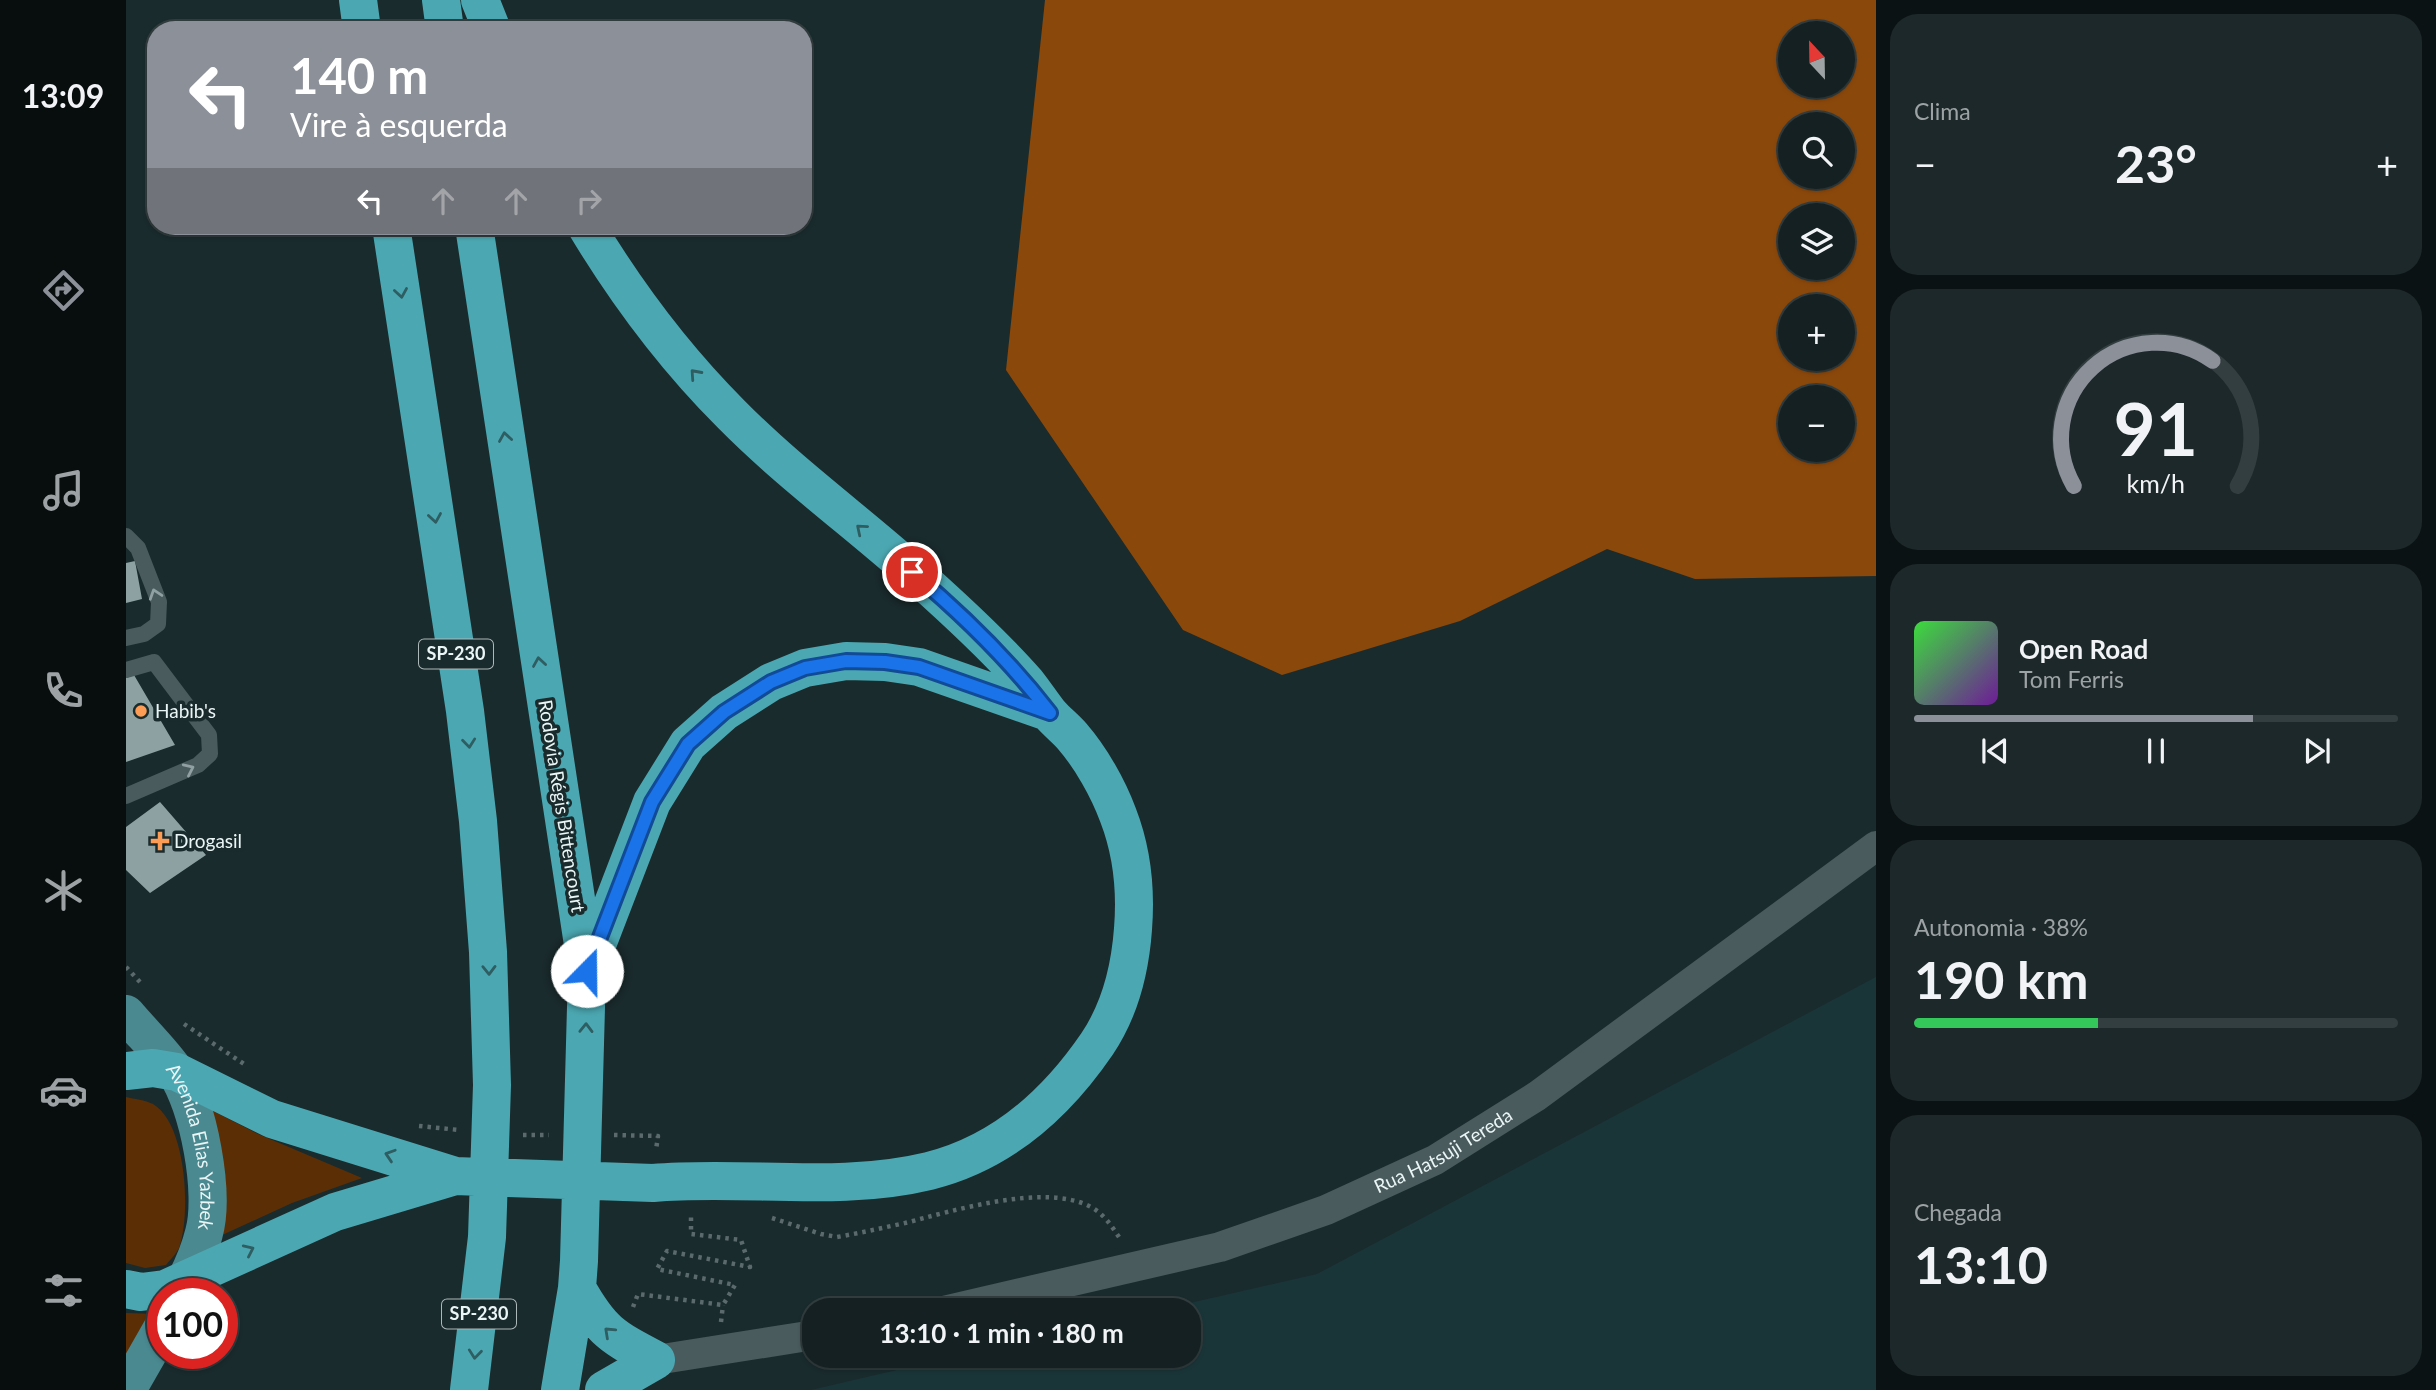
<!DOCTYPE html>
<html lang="pt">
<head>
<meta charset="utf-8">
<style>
	:root { --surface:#142022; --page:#1d282a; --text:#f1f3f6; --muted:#9da3a5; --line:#333e40; --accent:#8c9099 }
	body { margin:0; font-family:Lato,sans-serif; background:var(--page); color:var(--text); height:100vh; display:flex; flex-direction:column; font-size:26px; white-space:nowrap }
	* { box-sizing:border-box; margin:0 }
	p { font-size:23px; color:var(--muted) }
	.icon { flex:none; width:38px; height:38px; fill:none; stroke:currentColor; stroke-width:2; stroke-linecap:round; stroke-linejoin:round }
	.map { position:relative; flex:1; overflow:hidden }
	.drawer { display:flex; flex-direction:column; gap:14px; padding:14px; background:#0b1213; width:560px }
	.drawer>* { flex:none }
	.hud { position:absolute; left:21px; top:21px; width:665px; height:214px; border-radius:28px; box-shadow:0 2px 5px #0004,0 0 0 2px var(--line); background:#8c9099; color:#fff; overflow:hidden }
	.needle { width:46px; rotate:338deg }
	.controls { position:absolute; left:1652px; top:21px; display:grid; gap:14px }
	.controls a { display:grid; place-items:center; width:77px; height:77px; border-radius:50%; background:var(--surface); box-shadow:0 2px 5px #0004,0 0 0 2px var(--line); font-size:35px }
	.speed { position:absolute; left:21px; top:1278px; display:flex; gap:14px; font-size:35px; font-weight:700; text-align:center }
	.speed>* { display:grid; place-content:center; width:91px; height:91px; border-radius:50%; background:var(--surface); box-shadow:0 2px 5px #0004,0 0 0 2px var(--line); line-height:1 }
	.speed .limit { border:10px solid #d22; background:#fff; color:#111 }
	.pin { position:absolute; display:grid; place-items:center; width:60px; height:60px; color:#fff; margin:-30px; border:4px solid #fff; border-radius:50%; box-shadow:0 2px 7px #0007 }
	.me { position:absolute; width:77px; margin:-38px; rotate:22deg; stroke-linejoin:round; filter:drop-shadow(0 0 5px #0008) }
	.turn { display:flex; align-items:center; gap:24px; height:147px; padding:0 28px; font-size:32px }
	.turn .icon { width:91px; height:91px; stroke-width:2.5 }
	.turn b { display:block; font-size:49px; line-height:60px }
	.lanes { display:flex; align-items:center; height:66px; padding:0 28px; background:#0003; justify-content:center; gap:35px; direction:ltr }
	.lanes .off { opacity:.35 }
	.big { font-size:52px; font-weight:700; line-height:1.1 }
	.drawer .tile { flex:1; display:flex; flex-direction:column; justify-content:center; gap:10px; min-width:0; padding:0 24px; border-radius:28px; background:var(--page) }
	.drawer .dial { align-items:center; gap:0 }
	.dial svg { height:182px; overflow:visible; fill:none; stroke:var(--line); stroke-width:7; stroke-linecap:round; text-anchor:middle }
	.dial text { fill:var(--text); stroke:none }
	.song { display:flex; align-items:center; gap:21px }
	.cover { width:84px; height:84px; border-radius:10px; background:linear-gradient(135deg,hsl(120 70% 55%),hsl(280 70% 35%)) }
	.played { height:7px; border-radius:4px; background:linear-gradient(90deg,var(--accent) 70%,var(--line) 70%) }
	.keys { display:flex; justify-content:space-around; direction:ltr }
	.heat { display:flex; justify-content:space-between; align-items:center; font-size:38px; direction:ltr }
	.charge { height:10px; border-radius:5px; background:linear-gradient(90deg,#34c759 38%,var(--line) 0) }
	.trip { position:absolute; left:676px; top:1298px; width:399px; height:70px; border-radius:28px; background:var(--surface); box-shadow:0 2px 5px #0004,0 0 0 2px var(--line); font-weight:700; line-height:70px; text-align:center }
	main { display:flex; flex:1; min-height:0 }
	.tab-bar { display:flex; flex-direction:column; width:126px; justify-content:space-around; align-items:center; background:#080d0e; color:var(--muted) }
	.tab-bar .icon { width:49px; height:49px }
	.tab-bar .on { color:var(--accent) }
	.tab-bar b { font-size:32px; color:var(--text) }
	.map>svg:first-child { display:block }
</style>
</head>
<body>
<main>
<nav class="tab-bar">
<b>13:09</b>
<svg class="icon on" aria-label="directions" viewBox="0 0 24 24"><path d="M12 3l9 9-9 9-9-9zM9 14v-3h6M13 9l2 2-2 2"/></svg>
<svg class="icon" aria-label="music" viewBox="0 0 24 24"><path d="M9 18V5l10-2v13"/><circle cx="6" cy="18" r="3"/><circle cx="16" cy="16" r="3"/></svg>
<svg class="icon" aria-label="phone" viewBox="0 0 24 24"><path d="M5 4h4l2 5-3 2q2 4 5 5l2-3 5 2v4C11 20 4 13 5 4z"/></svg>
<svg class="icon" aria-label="climate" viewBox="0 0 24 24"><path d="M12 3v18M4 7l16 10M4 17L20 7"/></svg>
<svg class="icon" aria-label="car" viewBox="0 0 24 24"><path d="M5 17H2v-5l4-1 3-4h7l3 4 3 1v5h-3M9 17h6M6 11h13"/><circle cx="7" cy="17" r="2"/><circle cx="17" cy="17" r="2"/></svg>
<svg class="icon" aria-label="filters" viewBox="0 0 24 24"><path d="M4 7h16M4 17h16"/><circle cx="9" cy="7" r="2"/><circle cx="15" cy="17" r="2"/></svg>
</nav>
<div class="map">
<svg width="1750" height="1390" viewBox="0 0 1750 1390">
	<rect width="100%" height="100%" fill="#1a2b2d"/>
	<path fill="#1a3538" d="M1750 977V1390H685L831 1356H1062V1311H1029L1191 1274Z"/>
	<path fill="#5c2e05" d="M0 1097C8 1099 19 1100 27 1104 61 1124 65 1215 53 1248 50 1254 44 1260 40 1265L19 1268 0 1263Z
		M83 1109 132 1134 236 1178 166 1203 94 1236 100 1181Z
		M0 1313 30 1314 0 1355Z"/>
	<path fill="#8b480b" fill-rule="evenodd" d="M919 0H1750V576L1569 579 1481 549 1334 621 1156 675 1057 630 880 370ZM1664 33H1717V86H1664ZM1664 124H1717V177H1664ZM1664 215H1717V268H1664ZM1664 306H1717V359H1664ZM1664 397H1717V450H1664Z"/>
	<path fill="#8da1a3" d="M9 561 16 599 0 603V563Z
		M8 675 49 745 0 762V678Z
		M34 802 80 855 24 893 0 870V827Z"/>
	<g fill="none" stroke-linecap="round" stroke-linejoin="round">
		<path stroke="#5b6a6c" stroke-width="4.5" stroke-dasharray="3.5 5" stroke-linecap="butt" d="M0 967 14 982
			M58 1024 118 1064
			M293 1126 333 1130
			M397 1135H423
			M488 1135 532 1136 530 1150
			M646 1218 695 1234 711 1237C734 1233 756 1228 779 1223 826 1211 917 1183 963 1206 978 1213 986 1227 995 1240
			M507 1307 512 1294 597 1305 609 1285 531 1269 541 1251 624 1267 615 1240 565 1234V1216
			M595 1322 597 1305"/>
		<path stroke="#495b5d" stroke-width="16" d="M0 536 12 548 33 602 32 624 18 634 0 638
			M0 670 28 662 83 735 84 754 72 765 0 796"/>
		<g stroke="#495b5d" stroke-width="30">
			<path id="s1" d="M817 1311 1094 1247 1200 1210 1309 1160 1411 1096 1750 846"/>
			<path d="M530 1360 688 1335"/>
		</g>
		<g stroke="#4a8990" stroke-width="38">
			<path id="s2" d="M0 1014C16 1033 35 1051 49 1071 73 1106 89 1193 78 1233 73 1254 63 1275 53 1293"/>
			<path d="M1 1390 37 1327"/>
		</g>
		<path stroke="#4ba8b2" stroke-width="38" d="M232 0 236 30
			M315 0 319 30
			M354 0 366 30
			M265 226 339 711 352 821 362 952 366 1085 361 1237 343 1390
			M348 226 461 971 453 1261 451 1288 434 1390
			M461 971 526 802 562 744 598 712 645 682 679 668 720 661 759 662 793 667 922 712
			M0 1071 27 1068 51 1072 146 1119 329 1176 527 1183C618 1175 713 1193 803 1171 875 1153 930 1104 971 1044 994 1010 1004 970 1007 929 1010 891 1006 851 992 815 982 788 965 758 946 736 939 728 931 722 924 714 916 704 909 693 901 683 873 651 840 620 808 591 742 530 668 478 605 414 549 358 501 294 460 226
			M451 1288C475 1331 486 1337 530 1360
			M0 1289 15 1292 39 1289 209 1212 329 1176
			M478 1390 530 1360"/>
	</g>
	<defs><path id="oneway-chevron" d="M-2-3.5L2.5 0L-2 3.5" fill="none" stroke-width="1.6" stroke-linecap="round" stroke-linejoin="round" transform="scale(1.75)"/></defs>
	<g stroke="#2e5d62">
		<use href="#oneway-chevron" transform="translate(275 293) rotate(81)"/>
		<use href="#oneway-chevron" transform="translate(569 374) rotate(-132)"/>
		<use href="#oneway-chevron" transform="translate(379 437) rotate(-99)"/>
		<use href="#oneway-chevron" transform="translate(309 518) rotate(81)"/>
		<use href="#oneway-chevron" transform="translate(735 529) rotate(-140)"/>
		<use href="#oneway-chevron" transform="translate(413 662) rotate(-99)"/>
		<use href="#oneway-chevron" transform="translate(343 743) rotate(84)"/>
		<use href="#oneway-chevron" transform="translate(363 970) rotate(89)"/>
		<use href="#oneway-chevron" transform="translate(460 1028) rotate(-89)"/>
		<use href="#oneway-chevron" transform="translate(264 1155) rotate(-162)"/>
		<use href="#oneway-chevron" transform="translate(123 1250) rotate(-25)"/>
		<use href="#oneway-chevron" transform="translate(483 1332) rotate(-137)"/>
		<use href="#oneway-chevron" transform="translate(349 1354) rotate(96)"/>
	</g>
	<g stroke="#91a0a2">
		<use href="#oneway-chevron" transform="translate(29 594) rotate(-108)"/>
		<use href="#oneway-chevron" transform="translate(63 769) rotate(-25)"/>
	</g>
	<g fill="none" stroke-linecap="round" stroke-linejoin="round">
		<defs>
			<path id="route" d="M461 971 526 802 562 744 598 712 645 682 679 668 720 661 759 662 793 667 924 713C884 661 836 614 786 572"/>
		</defs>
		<use href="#route" stroke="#114b97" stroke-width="18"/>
		<use href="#route" stroke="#1a73e8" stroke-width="12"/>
	</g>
	<g fill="#fd9c55" stroke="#1a2b2d" stroke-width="2.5">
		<circle cx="15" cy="711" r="7"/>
		<path d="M30.5 830.5h7v7h7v7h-7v7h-7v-7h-7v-7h7z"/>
	</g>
	<g text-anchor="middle" stroke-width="7" stroke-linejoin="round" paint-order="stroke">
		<g fill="#1a2b2d" stroke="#acb8ba" stroke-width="2">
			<rect x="293" y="639.5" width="74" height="29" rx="5"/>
			<rect x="316" y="1299.5" width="74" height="29" rx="5"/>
		</g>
		<g font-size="18" font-weight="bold" fill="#eaf5f6">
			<text x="330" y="660">SP-230</text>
			<text x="353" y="1320">SP-230</text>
		</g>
		<g font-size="19" fill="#eaf5f6" stroke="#1a2b2d" text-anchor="start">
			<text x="29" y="718">Habib's</text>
			<text x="48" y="848">Drogasil</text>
		</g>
		<g font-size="19" fill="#eaf5f6" stroke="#1a2b2d">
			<text transform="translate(436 806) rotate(81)" y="7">Rodovia Régis Bittencourt</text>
			<text dy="7" stroke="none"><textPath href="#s2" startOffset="154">Avenida Elias Yazbek</textPath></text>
			<text dy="7" stroke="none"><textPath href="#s1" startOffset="528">Rua Hatsuji Tereda</textPath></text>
		</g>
	</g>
</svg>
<div class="controls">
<a><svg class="needle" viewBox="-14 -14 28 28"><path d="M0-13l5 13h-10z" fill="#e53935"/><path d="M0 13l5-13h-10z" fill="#9da3a5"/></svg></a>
<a><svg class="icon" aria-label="search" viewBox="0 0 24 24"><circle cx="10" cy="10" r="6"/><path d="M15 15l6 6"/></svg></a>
<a><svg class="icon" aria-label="layers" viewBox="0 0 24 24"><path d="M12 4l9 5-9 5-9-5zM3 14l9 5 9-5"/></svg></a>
<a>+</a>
<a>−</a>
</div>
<div class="speed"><div class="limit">100</div></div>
<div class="pin" style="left:786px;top:572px;background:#d93025"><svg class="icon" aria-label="arrive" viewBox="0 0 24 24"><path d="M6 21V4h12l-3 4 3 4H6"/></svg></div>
<svg class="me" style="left:461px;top:971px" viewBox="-20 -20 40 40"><circle r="19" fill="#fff"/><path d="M0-13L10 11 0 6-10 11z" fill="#1a73e8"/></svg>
<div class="trip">13:10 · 1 min · 180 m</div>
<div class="hud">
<div class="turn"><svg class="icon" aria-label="left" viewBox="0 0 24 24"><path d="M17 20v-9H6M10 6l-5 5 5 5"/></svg><div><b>140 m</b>Vire à esquerda</div></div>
<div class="lanes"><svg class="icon" aria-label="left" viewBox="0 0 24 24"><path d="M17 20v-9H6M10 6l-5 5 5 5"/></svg><svg class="icon off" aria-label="ahead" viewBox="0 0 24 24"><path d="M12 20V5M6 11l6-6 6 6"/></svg><svg class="icon off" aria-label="ahead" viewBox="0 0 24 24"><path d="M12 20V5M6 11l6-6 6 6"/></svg><svg class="icon off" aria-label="right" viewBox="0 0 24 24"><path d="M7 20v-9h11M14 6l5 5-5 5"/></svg></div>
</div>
</div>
<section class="drawer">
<div class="tile"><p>Clima</p>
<div class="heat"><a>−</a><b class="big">23°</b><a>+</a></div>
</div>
<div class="tile dial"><svg viewBox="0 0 100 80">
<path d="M14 69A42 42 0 1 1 86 69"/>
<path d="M14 69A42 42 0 0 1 75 14" stroke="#8c9099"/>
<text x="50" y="56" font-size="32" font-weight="700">91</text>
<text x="50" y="72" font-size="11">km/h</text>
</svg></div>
<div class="tile">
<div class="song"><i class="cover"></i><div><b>Open Road</b><p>Tom Ferris</p></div></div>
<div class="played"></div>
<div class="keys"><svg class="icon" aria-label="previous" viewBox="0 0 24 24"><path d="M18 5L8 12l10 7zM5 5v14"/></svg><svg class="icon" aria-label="pause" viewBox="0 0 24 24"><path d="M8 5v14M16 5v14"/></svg><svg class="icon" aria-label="next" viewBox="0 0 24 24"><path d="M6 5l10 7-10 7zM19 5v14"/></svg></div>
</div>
<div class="tile"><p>Autonomia · 38%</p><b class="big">190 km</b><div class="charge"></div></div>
<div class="tile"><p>Chegada</p><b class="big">13:10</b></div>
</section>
</main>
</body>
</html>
